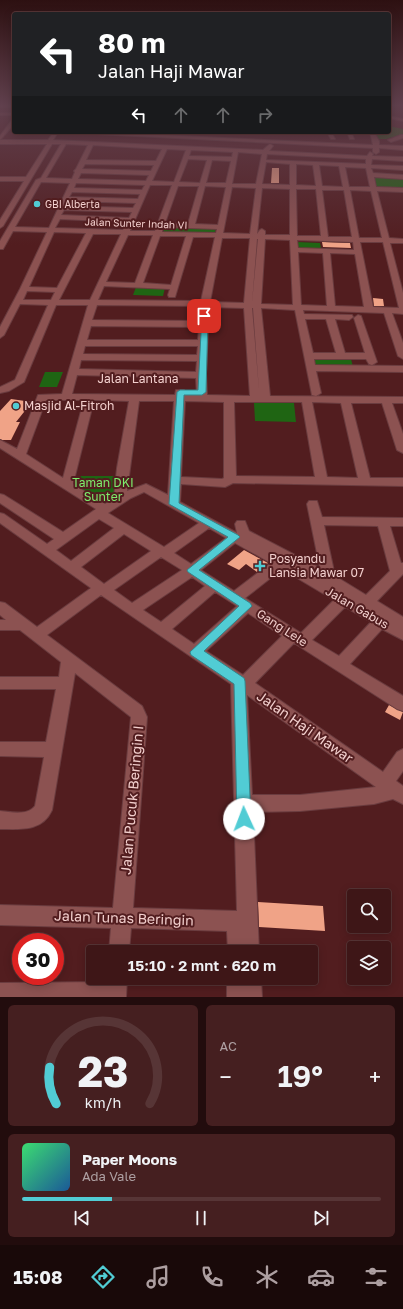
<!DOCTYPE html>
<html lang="id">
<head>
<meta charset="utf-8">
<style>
	:root { --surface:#3e1617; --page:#451f20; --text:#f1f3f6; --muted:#ad9fa1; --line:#573536; --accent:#51ccd4 }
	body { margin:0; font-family:"Golos Text",sans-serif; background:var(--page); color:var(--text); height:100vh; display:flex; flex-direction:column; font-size:15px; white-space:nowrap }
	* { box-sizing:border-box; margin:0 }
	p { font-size:13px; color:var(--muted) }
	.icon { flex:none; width:22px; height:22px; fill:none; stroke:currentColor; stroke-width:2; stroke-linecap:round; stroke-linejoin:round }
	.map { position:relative; height:997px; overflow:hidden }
	.side { display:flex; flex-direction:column; gap:8px; padding:8px; background:#220c0d; flex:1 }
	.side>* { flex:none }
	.guide { position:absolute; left:12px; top:12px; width:379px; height:122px; border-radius:4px; box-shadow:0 2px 10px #0003,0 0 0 1px var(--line); background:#202124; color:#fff; overflow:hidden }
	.controls { position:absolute; left:347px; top:889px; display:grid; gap:8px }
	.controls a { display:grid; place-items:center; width:44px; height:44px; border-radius:4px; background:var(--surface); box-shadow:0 2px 10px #0003,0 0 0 1px var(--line); font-size:20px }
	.speed { position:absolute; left:12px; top:933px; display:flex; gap:8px; font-size:20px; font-weight:700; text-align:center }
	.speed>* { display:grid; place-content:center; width:52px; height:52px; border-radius:50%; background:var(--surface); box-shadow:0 2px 10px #0003,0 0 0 1px var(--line); line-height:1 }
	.speed .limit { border:6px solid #d22; background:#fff; color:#111 }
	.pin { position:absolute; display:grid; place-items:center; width:34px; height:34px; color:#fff; margin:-17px; border-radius:8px; box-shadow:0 2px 6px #0006 }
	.me { position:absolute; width:44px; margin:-22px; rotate:358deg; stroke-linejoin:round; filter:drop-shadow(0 0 3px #0008) }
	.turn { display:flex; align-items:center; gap:14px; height:84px; padding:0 20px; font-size:18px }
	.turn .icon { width:52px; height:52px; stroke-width:2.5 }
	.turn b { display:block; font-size:28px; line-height:34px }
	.lanes { display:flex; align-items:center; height:38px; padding:0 20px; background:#0003; justify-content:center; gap:20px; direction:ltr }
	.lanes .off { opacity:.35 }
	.big { font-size:30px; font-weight:600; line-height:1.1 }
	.side .tile { flex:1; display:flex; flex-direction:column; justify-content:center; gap:6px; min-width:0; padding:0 14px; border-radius:6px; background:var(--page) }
	.side .dial { align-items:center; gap:0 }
	.dial svg { height:104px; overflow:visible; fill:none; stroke:var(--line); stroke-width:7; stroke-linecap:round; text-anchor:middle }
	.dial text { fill:var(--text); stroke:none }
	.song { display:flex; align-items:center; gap:12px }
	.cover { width:48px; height:48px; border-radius:6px; background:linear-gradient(135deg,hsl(140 70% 55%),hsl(210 70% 35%)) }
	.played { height:4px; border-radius:2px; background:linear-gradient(90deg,var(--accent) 25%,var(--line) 25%) }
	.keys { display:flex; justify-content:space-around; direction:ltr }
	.heat { display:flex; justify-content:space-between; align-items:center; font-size:22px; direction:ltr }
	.side .tiles { flex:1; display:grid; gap:8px; grid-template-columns:1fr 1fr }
	.tile:last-child { grid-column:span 2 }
	.trip { position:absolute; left:86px; top:945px; width:232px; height:40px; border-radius:4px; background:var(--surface); box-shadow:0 2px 10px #0003,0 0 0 1px var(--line); font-weight:600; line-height:40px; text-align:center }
	.dock { display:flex; height:64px; justify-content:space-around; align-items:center; background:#190909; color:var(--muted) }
	.dock .icon { width:28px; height:28px }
	.dock .on { color:var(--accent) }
	.dock b { font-size:18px; color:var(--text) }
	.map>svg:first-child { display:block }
</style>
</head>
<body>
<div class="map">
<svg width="403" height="997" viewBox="0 0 403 997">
	<rect width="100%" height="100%" fill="#521d1f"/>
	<path fill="#1f6513" d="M389 126 403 129V134L386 139H379L374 132H389Z
		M374 175 403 179V188L376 187Z
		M165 226 216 227 215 234 163 233Z
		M297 242 320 243 321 249H297Z
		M136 287 165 288 163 296 133 295Z
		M310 358 351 359 353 367 311 366Z
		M45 372H63L57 387H39Z
		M254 403H294L296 422 255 421Z
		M74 476H121L118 500 106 508 70 485Z"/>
	<path fill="#f0a387" d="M272 168H279V183H271Z
		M322 242 350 243 351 248 323 247Z
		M373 298 383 299 384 306H374Z
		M11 399 32 402 16 422H20L11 440H2L0 439V411Z
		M244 550 268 563 257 572 246 564 239 570 227 564Z
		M389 705 403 712 400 720 385 712Z
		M258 902 323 906 325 931 259 927Z"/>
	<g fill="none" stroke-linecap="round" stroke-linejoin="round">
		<defs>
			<path id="minor" d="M0 106H14V107H0Z
				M0 113H14V115H0Z
				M389 116 403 119V121L389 118Z
				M12 120H14V124L0 140H48L54 132H58L53 140 263 150 270 144 273 146 269 151 367 156 370 152 373 154 372 156 403 157V161L372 159 371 165 403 166V170L371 168 373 173 403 175V179L374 177 376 187 403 188V192L377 191 389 238 403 239V243H390L403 293V314L392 313 403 343V359L398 356 384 313 303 310 304 314 352 315 353 317 349 320 335 319 345 353H365L354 318 358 315 361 316 377 362 372 365 369 364 366 359H314L315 365 403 366V372L316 371 321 393 316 396 312 395 295 310 261 308 270 396 403 397V403H392L403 434V453L397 450 382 403H351L370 478H403V486L233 483 225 487 181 484 180 502 237 533 235 524 237 521H245L249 531 320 568 307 504 309 501H317L322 517 403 518V526H390L401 563H403V574L377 601 403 617V640L382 629 350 664 403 696V711L397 709 294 643 255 683 383 772 397 752 403 749V771L396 781 403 786V804L393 799 374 804 300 811 253 812 259 952H228L227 931 131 928 129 952H109L111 928 0 925V905L113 908 131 717 75 673 52 810C42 832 20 829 0 829V811C11 812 27 816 35 806L44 757 0 756V742H46L56 689H0V677H59L61 662 20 630H0V620H6L0 615V602L5 603 37 627 91 588 0 523V513L4 514 47 544 54 539 0 503V494L4 495 63 532 96 509 0 448V440L17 449 38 395 62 394 88 305H56L24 382 9 391 0 393V387L15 380 48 305 20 304 4 335 0 338V327L20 289 47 232 13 231 3 249H0V241L36 180 41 178 61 144H52L3 226 0 228V220L24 181H0V177H26L47 144H0V136ZM66 144 88 145 76 169 74 171 75 172 72 179 46 178ZM93 145 162 149 156 161 86 160ZM167 149 186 150 174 182 152 181ZM191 150 233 152 232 157 189 156ZM238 152 262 154 256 184H232ZM267 154 366 159V164L266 160ZM188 159 207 160 200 183 179 182ZM212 160 231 161 226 183H206ZM266 162 290 164V185L262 184ZM85 164 154 165 151 171 82 169ZM296 164 313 165 316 186 296 185ZM319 165 339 166 343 187 322 186ZM345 167 366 168 370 187H349ZM81 173 149 175 146 181 78 179ZM41 182 70 183 49 228 15 227ZM76 183 145 185 142 190 74 188ZM150 185H172L155 231H130ZM178 186H199L188 224 165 223ZM205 186 226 187 218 225 195 224ZM232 187 256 188 250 234 223 233ZM262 188 290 189V235H265V231L262 229 260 230 257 234ZM296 189H316L321 236H297ZM322 190H344L352 237H328ZM350 190 371 191 382 238H359ZM72 192 140 194 138 199 69 197ZM68 201 136 203 133 208 65 206ZM64 210 132 212 129 218 61 215ZM60 219 127 222 123 230 55 228ZM163 227 217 229 216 233 162 232ZM54 232 86 233 57 288 29 287ZM93 234H121L90 300H59ZM128 235H153L135 283 106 282ZM160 236H186L171 285 143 283ZM193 237H215L201 301 98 300 104 286 170 289 168 295 169 297H175ZM222 238H250L244 303 210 302ZM257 239H258L252 303ZM265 239 290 240 293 305 261 304ZM297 240 353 242 354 250 298 248ZM360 242H383L399 308 373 307ZM298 252 323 253 327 306 301 305ZM330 253 355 254 364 307 335 306ZM27 291 55 292 51 300H23ZM97 305 201 306 200 321 92 320ZM209 307 244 308 250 396 207 395 206 374ZM252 308H253L259 390ZM305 319H326L336 353H313ZM91 326 199 327 198 340H87ZM85 346H198L197 355 83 354ZM81 360 197 361 196 372 79 369ZM77 375 196 378 197 395H185L184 390H176L175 395 72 394ZM46 400H84L63 478 26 454ZM94 400 129 401 117 468 114 498 105 504 73 484ZM139 401H174L168 495 146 484 127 491ZM185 401 224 402V478L222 479 181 477ZM234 402H302L315 477 236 476ZM312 402 341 403 358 478 327 477ZM144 492 199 523 164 547 108 513 131 498ZM99 519 114 528 71 561 56 550ZM324 525 378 526 390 571 366 595 335 576ZM209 528 226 538 191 564 174 553ZM124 534 151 551 104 584 81 567ZM235 543 271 563 234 591 201 570ZM161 557 182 570 132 603 114 590ZM282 569 334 600 301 633 245 598ZM192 577 205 586 161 622 143 610ZM215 592 237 606 194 644 172 629ZM101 595 231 684 237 911 133 908 147 717 142 706 47 635ZM345 607 371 622 339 656 312 640ZM248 613 282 636 243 675 206 651ZM247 695 376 787 300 795H252Z
				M93 132 373 145 370 132H374L379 141V145L403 146V150L379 148V152L376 154 373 152V148L95 134Z
				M327 132H331L335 139H331Z
				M347 132H351L354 139H350Z
				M401 135H403V138L391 142 388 140Z
				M105 978H127L126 997H0V983L105 982Z
				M227 978H261L262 997H227Z"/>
		</defs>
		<use href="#minor" stroke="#6a3c3f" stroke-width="2"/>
		<use href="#minor" fill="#8c5251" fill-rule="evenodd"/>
	</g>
	<linearGradient id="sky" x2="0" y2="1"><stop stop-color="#2d1011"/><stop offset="0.43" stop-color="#60404d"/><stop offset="1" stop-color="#60404d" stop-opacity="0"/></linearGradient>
	<rect width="403" height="245" fill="url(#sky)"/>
	<path fill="#51ccd4" stroke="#35858a" d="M202 314 208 316 206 392 202 395H184L179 503 238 535 240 537 199 570 250 603 252 606 204 651 244 678 245 681 251 819 249 824 244 826 239 824 237 819 234 684 191 655 190 652 239 606 188 572 187 570 228 537 169 504 177 392 180 390H198Z"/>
	<g fill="#51ccd4" stroke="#521d1f" stroke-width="1.5">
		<circle cx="37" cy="204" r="4"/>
		<circle cx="16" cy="406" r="4"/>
		<path d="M258 560h4v4h4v4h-4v4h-4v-4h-4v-4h4z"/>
	</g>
	<g text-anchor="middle" stroke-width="4" stroke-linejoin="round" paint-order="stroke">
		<g font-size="10" fill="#f3d0ce" stroke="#521d1f" text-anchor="start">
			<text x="45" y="208">GBI Alberta</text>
		</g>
		<g font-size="10" fill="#f3d0ce" stroke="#521d1f">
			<text transform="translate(136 223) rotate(2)" y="4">Jalan Sunter Indah VI</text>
		</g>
		<g font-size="12" fill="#f3d0ce" stroke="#521d1f">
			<text x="138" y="383">Jalan Lantana</text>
			<text transform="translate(357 608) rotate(30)" y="4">Jalan Gabus</text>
			<text transform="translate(282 628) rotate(33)" y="4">Gang Lele</text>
		</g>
		<g font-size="12" fill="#f3d0ce" stroke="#521d1f" text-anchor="start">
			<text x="24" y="410">Masjid Al-Fitroh</text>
			<text x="269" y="563">Posyandu<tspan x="269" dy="14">Lansia Mawar 07</tspan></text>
		</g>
		<g font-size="12" fill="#7dec6c" stroke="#521d1f">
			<text x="103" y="487">Taman DKI<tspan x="103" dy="14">Sunter</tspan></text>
		</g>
		<g font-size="14" fill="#f3d0ce" stroke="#521d1f">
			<text transform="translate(305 727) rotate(35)" y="5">Jalan Haji Mawar</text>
			<text transform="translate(132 800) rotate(-85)" y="5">Jalan Pucuk Beringin I</text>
			<text transform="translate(124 918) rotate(2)" y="5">Jalan Tunas Beringin</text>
		</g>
	</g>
</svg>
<div class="controls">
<a><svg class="icon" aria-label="search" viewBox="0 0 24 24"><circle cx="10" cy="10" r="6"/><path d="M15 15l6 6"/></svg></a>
<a><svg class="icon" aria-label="layers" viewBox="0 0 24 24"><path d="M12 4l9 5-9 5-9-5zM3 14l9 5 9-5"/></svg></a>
</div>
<div class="speed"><div class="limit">30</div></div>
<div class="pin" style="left:204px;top:316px;background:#d93025"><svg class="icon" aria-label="arrive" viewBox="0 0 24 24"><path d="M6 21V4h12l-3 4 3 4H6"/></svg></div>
<svg class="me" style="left:244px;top:819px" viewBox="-20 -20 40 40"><circle r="19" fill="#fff"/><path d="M0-13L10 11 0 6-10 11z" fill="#51ccd4"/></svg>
<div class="trip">15:10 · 2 mnt · 620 m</div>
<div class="guide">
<div class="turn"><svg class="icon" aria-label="left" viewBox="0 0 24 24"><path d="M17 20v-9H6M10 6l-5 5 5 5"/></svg><div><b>80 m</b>Jalan Haji Mawar</div></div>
<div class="lanes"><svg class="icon" aria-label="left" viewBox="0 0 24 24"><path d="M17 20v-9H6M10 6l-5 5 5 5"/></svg><svg class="icon off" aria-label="ahead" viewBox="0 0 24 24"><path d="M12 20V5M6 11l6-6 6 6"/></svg><svg class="icon off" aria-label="ahead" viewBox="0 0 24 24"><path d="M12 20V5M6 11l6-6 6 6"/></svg><svg class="icon off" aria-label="right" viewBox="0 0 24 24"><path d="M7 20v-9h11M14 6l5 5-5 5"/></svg></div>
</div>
</div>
<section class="side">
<div class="tiles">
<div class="tile dial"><svg viewBox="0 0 100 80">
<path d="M14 69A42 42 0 1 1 86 69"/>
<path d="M14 69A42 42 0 0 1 9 41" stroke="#51ccd4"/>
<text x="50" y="56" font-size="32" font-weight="700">23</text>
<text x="50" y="72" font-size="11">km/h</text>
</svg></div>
<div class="tile"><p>AC</p>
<div class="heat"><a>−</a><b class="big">19°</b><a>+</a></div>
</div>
<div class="tile">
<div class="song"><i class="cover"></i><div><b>Paper Moons</b><p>Ada Vale</p></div></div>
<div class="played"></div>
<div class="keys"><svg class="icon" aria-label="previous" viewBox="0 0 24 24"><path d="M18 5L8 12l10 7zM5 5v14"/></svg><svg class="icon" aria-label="pause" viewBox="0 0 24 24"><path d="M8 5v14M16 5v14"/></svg><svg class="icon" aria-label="next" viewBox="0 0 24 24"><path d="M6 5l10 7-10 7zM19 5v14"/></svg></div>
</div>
</div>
</section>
<nav class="dock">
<b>15:08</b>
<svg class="icon on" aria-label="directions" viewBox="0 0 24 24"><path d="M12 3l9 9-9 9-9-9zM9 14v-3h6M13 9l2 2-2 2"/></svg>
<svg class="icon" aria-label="music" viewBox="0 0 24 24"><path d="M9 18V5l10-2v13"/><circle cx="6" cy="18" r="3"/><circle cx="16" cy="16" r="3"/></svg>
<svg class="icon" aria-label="phone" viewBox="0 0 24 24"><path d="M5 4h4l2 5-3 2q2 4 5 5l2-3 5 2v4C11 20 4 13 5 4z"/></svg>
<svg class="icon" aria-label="climate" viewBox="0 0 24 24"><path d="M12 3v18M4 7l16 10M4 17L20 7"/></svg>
<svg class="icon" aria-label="car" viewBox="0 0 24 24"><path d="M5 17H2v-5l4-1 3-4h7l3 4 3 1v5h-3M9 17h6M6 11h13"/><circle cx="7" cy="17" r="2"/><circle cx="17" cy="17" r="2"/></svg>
<svg class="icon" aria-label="filters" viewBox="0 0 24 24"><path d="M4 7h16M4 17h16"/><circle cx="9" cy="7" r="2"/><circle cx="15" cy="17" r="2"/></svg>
</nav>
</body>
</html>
